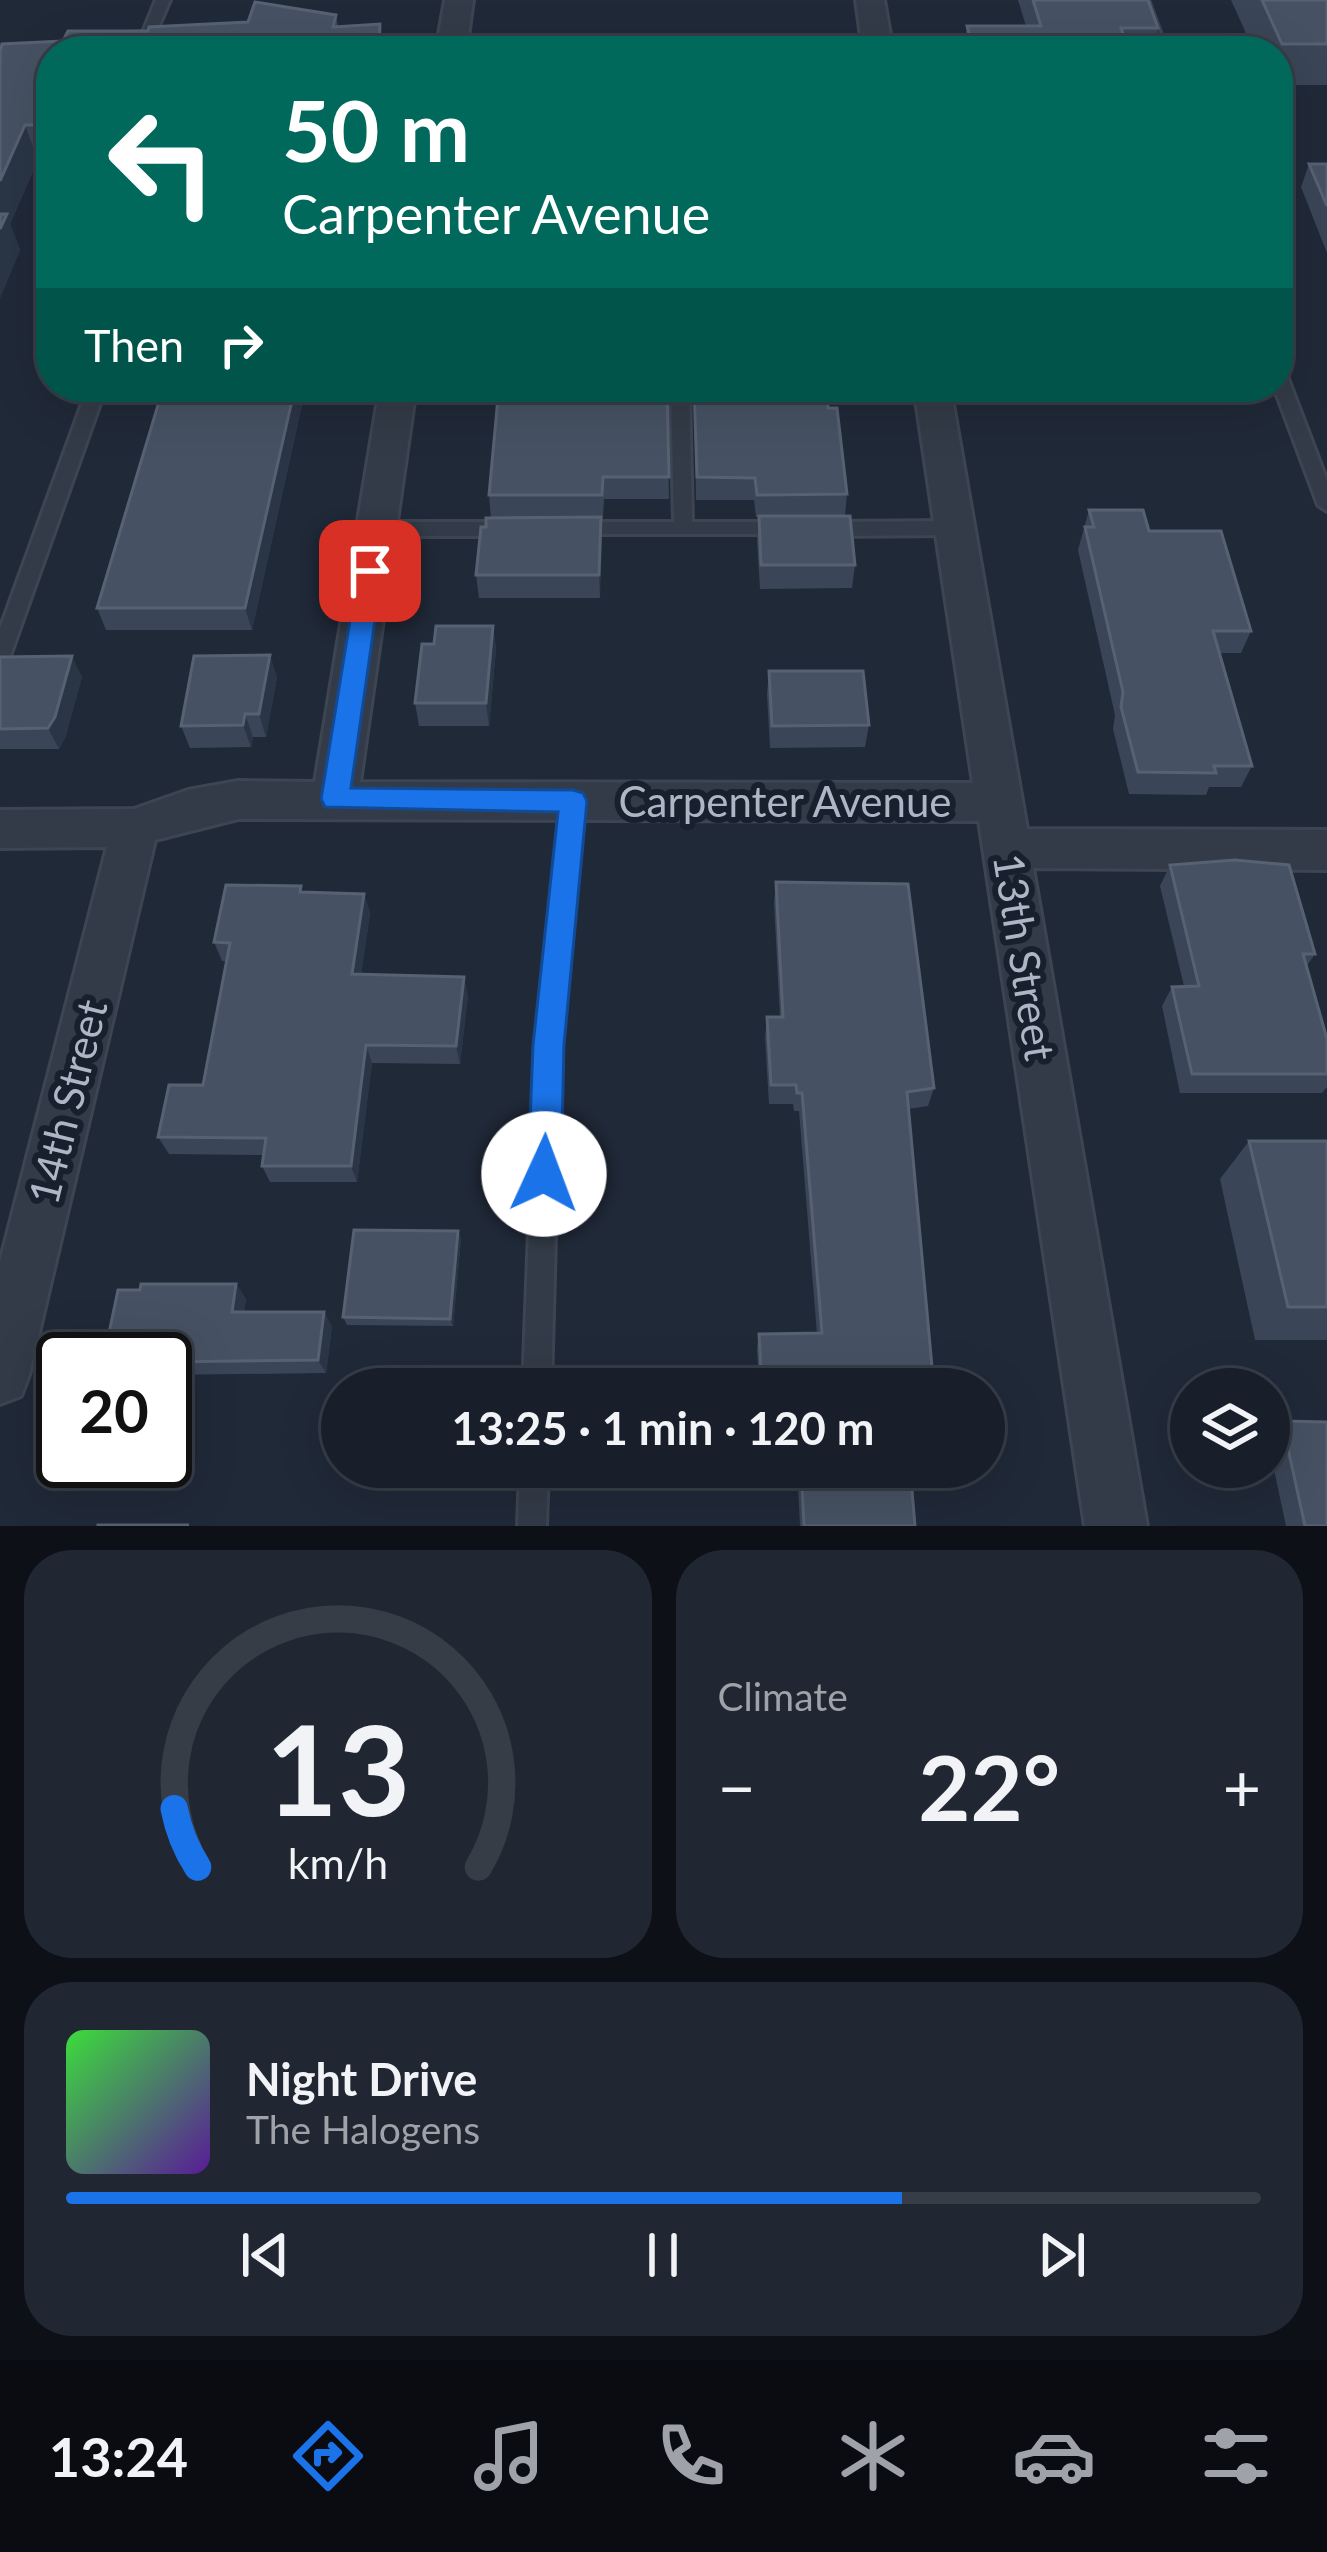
<!DOCTYPE html>
<html lang="en">
<head>
<meta charset="utf-8">
<style>
	:root { --surface:#181f2a; --page:#212732; --text:#f1f3f6; --muted:#9fa2a8; --line:#363d47; --accent:#1a73e8 }
	body { margin:0; font-family:Lato,sans-serif; background:var(--page); color:var(--text); height:100vh; display:flex; flex-direction:column; font-size:45px; white-space:nowrap }
	* { box-sizing:border-box; margin:0 }
	p { font-size:39px; color:var(--muted) }
	.icon { flex:none; width:66px; height:66px; fill:none; stroke:currentColor; stroke-width:2; stroke-linecap:round; stroke-linejoin:round }
	.map { position:relative; height:1526px; overflow:hidden }
	.panel { display:flex; flex-direction:column; gap:24px; padding:24px; background:#0d1117; flex:1 }
	.panel>* { flex:none }
	.top-card { position:absolute; left:36px; top:36px; width:1257px; height:366px; border-radius:48px; box-shadow:0 12px 48px #0002,0 0 0 3px var(--line); background:#00695c; color:#fff; overflow:hidden }
	.buttons { position:absolute; left:1170px; top:1368px; display:grid; gap:24px }
	.buttons a { display:grid; place-items:center; width:120px; height:120px; border-radius:50%; background:var(--surface); box-shadow:0 12px 48px #0002,0 0 0 3px var(--line); font-size:60px }
	.speed { position:absolute; left:36px; top:1332px; display:flex; gap:24px; font-size:60px; font-weight:700; text-align:center }
	.speed>* { display:grid; place-content:center; width:156px; height:156px; border-radius:50%; background:var(--surface); box-shadow:0 12px 48px #0002,0 0 0 3px var(--line); line-height:1 }
	.speed .limit { border:6px solid #111; border-radius:18px; background:#fff; color:#111 }
	.pin { position:absolute; display:grid; place-items:center; width:102px; height:102px; color:#fff; margin:-51px; border-radius:24px; box-shadow:0 6px 18px #0006 }
	.me { position:absolute; width:132px; margin:-66px; rotate:2deg; stroke-linejoin:round; filter:drop-shadow(0 0 9px #0008) }
	.turn { display:flex; align-items:center; gap:42px; height:252px; padding:0 48px; font-size:54px }
	.turn .icon { width:156px; height:156px; stroke-width:2.5 }
	.turn b { display:block; font-size:84px; line-height:102px }
	.then { display:flex; align-items:center; height:114px; padding:0 48px; background:#0003; gap:24px; font-size:45px }
	.big { font-size:90px; font-weight:700; line-height:1.1 }
	.panel .widget { flex:1; display:flex; flex-direction:column; justify-content:center; gap:18px; min-width:0; padding:0 42px; border-radius:48px; background:var(--page) }
	.panel .dial { align-items:center; gap:0 }
	.dial svg { height:312px; overflow:visible; fill:none; stroke:var(--line); stroke-width:7; stroke-linecap:round; text-anchor:middle }
	.dial text { fill:var(--text); stroke:none }
	.song { display:flex; align-items:center; gap:36px }
	.cover { width:144px; height:144px; border-radius:18px; background:linear-gradient(135deg,hsl(120 70% 55%),hsl(270 70% 35%)) }
	.played { height:12px; border-radius:6px; background:linear-gradient(90deg,var(--accent) 70%,var(--line) 70%) }
	.keys { display:flex; justify-content:space-around; direction:ltr }
	.heat { display:flex; justify-content:space-between; align-items:center; font-size:66px; direction:ltr }
	.panel .tiles { flex:1; display:grid; gap:24px; grid-template-columns:1fr 1fr }
	.widget:last-child { grid-column:span 2 }
	.trip { position:absolute; left:321px; top:1368px; width:684px; height:120px; border-radius:60px; background:var(--surface); box-shadow:0 12px 48px #0002,0 0 0 3px var(--line); font-weight:700; line-height:120px; text-align:center }
	.tabs { display:flex; height:192px; justify-content:space-around; align-items:center; background:#0a0c11; color:var(--muted) }
	.tabs .icon { width:84px; height:84px }
	.tabs .on { color:var(--accent) }
	.tabs b { font-size:54px; color:var(--text) }
	.map>svg:first-child { display:block }
</style>
</head>
<body>
<div class="map">
<svg width="1327" height="1526" viewBox="0 0 1327 1526">
	<rect width="100%" height="100%" fill="#202938"/>
	<g fill="none" stroke-linecap="round" stroke-linejoin="round">
		<defs>
			<path id="service" d="M156 0H170L153 39H128V33L143 32Z
				M1134 0H1148L1167 51H1153Z
				M877 38H939L946 42 939 46 872 45V39Z
				M1278 370 1287 376 1327 481V511L1318 505 1274 387H1278Z
				M88 387H106L10 656 0 664V629Z
				M671 387H689L692 522H784L793 529 791 534H568L566 529 575 522H674Z
				M955 521 964 528 955 535 827 536 818 529 827 522Z
				M376 522H508L517 529 508 536H376L367 529Z
				M573 792 581 795 584 801 560 1045 551 1389H523L536 1045 562 801 565 795Z
				M520 1467H548L546 1526H518Z"/>
			<path id="minor" d="M445 0H473L466 51H436Z
				M856 0H884L893 51H863Z
				M380 387H416L360 782 973 783 914 387H950L1027 829 1327 830V870L1033 868 1147 1526H1085L979 821 238 819 155 840 29 1375 21 1396 0 1404V1262L107 847 0 848V810L134 809 188 790 238 781 315 782Z"/>
		</defs>
		<use href="#service" stroke="#3d4452" stroke-width="6"/>
		<use href="#minor" stroke="#3d4452" stroke-width="6"/>
		<use href="#service" fill="#333b48" fill-rule="evenodd"/>
		<use href="#minor" fill="#333b48" fill-rule="evenodd"/>
	</g>
	<path fill="#3a4557" d="M1018 0H1148L1158 28 1152 51H963L967 26H1026Z
		M1231 0H1327V85H1278V51H1254Z
		M336 15 338 26 51 51V160H38L10 224 20 250 0 298V52L63 41 148 31Z
		M1309 164H1327V253L1301 187Z
		M167 387H306L252 630H106L97 608Z
		M667 387 669 499H604L603 518H601L600 598H479L476 575 486 527 491 518 489 495Z
		M694 387H826L828 408 847 494 845 516 855 565 852 588 760 589 757 540 759 517H756L754 500H696Z
		M1050 387H1154L1152 391H1051Z
		M1089 510 1149 531 1251 631 1241 653H1219L1252 766 1241 787H1209L1206 795 1129 794 1113 729 1115 715 1078 550Z
		M493 626 496 649 489 726H419L415 703 434 644Z
		M0 657 82 677 65 738 59 749H0Z
		M769 671 869 725 865 747 770 748 767 694Z
		M277 677 266 737H253L251 747 190 748 181 726Z
		M1170 865 1315 954 1306 967 1327 1039V1087L1322 1093H1180L1162 1006 1172 987 1184 986 1160 886Z
		M776 882 934 1088 928 1106 908 1109 934 1389H759L757 1348 759 1334H817L799 1111H794L793 1104H769L765 1037 767 1017H780L774 903Z
		M303 892 364 894 370 913 361 974 468 995 460 1064 372 1063 357 1182H270L262 1166 263 1155 169 1154 158 1137 203 1085 227 961H222L214 942Z
		M1249 1141H1327V1340H1255L1220 1179Z
		M458 1231 461 1239 453 1326 347 1325 343 1317Z
		M236 1284 246 1299 244 1312H324L332 1326 326 1373 165 1375V1359H106L104 1357 140 1290Z
		M1282 1421 1327 1526H1286L1269 1446V1432Z
		M797 1467H910L915 1526H800Z"/>
	<path fill="#2a3546" d="M25 125 38 160 10 224 20 250 0 298V181Z
		M295 387H306L252 630 245 608Z
		M601 517 602 540 600 598 599 575Z
		M493 626 496 649 489 726 486 703Z
		M270 655 277 677 266 737 259 714Z
		M72 656 82 677 65 738 59 749 48 728Z
		M245 714 253 737 251 747 243 725Z
		M364 894 370 913 359 992 352 974Z
		M464 977 468 995 460 1064 456 1046Z
		M366 1045 372 1063 357 1182 351 1166Z
		M458 1231 461 1239 453 1326 450 1319Z
		M236 1284 246 1299 242 1326 232 1312Z
		M324 1312 332 1326 326 1373 318 1360Z"/>
	<path fill="#465263" stroke="#566172" stroke-width="3" d="M1033 0H1148L1158 28H1121L1129 51H974L967 26H1041Z
		M1262 0H1327V44H1282Z
		M255 2 336 15 333 27 380 24 379 51H51V125H25L0 181V52L2 44 63 41 68 31H148L149 27 248 22Z
		M650 37H696L697 51H650Z
		M1309 164H1327V206Z
		M0 214H7L0 229Z
		M167 387H295L245 608H97L161 395H165Z
		M499 387H667L669 477H603L602 495H489Z
		M694 387H826L828 408H837L847 494 757 495 755 478 697 477Z
		M1089 510H1143L1149 531H1221L1251 631H1213L1252 766H1214L1216 773 1138 772 1121 707 1123 692 1085 527H1094Z
		M759 516H850L855 565H761Z
		M601 517 599 575H476L481 527H486V518Z
		M436 626H493L486 703H415L422 644H434Z
		M270 655 259 714H245L243 725 181 726 194 656Z
		M72 656 55 717 48 728 0 729V657Z
		M769 671H863L869 725 772 726Z
		M1235 860 1289 865 1315 954H1303L1327 1039V1074H1192L1172 987 1199 986 1170 865Z
		M776 882 908 884 934 1088 907 1092 934 1389H762L759 1334 822 1333 802 1093H797L796 1085H771L767 1017H783Z
		M226 885 301 886 300 892 364 894 352 974 464 977 456 1046 366 1045 351 1166H262L266 1138 158 1137 169 1085H203L230 943 214 942Z
		M1249 1141H1327V1307H1288Z
		M354 1230 458 1231 450 1319 343 1317Z
		M141 1284H236L232 1312H324L318 1360 165 1362V1359L104 1357 118 1290H140Z
		M1282 1421 1327 1422V1526H1305Z
		M801 1467H910L915 1526H804Z
		M98 1525H189L98 1526Z"/>
	<path fill="#1a73e8" stroke="#114b97" stroke-width="3" d="M370 562 382 571 351 788 573 790 583 793 587 801 564 1045 561 1174 556 1185 544 1190 533 1185 528 1174 533 1045 558 812 325 807 321 799 358 571Z"/>
	<g text-anchor="middle" stroke-width="12" stroke-linejoin="round" paint-order="stroke">
		<g font-size="42" fill="#adb6c5" stroke="#19202d">
			<text x="785" y="817">Carpenter Avenue</text>
			<text transform="translate(1024 957) rotate(81)" y="15">13th Street</text>
			<text transform="translate(68 1102) rotate(-76)" y="15">14th Street</text>
		</g>
	</g>
</svg>
<div class="buttons">
<a><svg class="icon" aria-label="layers" viewBox="0 0 24 24"><path d="M12 4l9 5-9 5-9-5zM3 14l9 5 9-5"/></svg></a>
</div>
<div class="speed"><div class="limit">20</div></div>
<div class="pin" style="left:370px;top:571px;background:#d93025"><svg class="icon" aria-label="arrive" viewBox="0 0 24 24"><path d="M6 21V4h12l-3 4 3 4H6"/></svg></div>
<svg class="me" style="left:544px;top:1174px" viewBox="-20 -20 40 40"><circle r="19" fill="#fff"/><path d="M0-13L10 11 0 6-10 11z" fill="#1a73e8"/></svg>
<div class="trip">13:25 · 1 min · 120 m</div>
<div class="top-card">
<div class="turn"><svg class="icon" aria-label="left" viewBox="0 0 24 24"><path d="M17 20v-9H6M10 6l-5 5 5 5"/></svg><div><b>50 m</b>Carpenter Avenue</div></div>
<div class="then">Then<svg class="icon" aria-label="right" viewBox="0 0 24 24"><path d="M7 20v-9h11M14 6l5 5-5 5"/></svg></div>
</div>
</div>
<section class="panel">
<div class="tiles">
<div class="widget dial"><svg viewBox="0 0 100 80">
<path d="M14 69A42 42 0 1 1 86 69"/>
<path d="M14 69A42 42 0 0 1 8 54" stroke="#1a73e8"/>
<text x="50" y="56" font-size="32" font-weight="700">13</text>
<text x="50" y="72" font-size="11">km/h</text>
</svg></div>
<div class="widget"><p>Climate</p>
<div class="heat"><a>−</a><b class="big">22°</b><a>+</a></div>
</div>
<div class="widget">
<div class="song"><i class="cover"></i><div><b>Night Drive</b><p>The Halogens</p></div></div>
<div class="played"></div>
<div class="keys"><svg class="icon" aria-label="previous" viewBox="0 0 24 24"><path d="M18 5L8 12l10 7zM5 5v14"/></svg><svg class="icon" aria-label="pause" viewBox="0 0 24 24"><path d="M8 5v14M16 5v14"/></svg><svg class="icon" aria-label="next" viewBox="0 0 24 24"><path d="M6 5l10 7-10 7zM19 5v14"/></svg></div>
</div>
</div>
</section>
<nav class="tabs">
<b>13:24</b>
<svg class="icon on" aria-label="directions" viewBox="0 0 24 24"><path d="M12 3l9 9-9 9-9-9zM9 14v-3h6M13 9l2 2-2 2"/></svg>
<svg class="icon" aria-label="music" viewBox="0 0 24 24"><path d="M9 18V5l10-2v13"/><circle cx="6" cy="18" r="3"/><circle cx="16" cy="16" r="3"/></svg>
<svg class="icon" aria-label="phone" viewBox="0 0 24 24"><path d="M5 4h4l2 5-3 2q2 4 5 5l2-3 5 2v4C11 20 4 13 5 4z"/></svg>
<svg class="icon" aria-label="climate" viewBox="0 0 24 24"><path d="M12 3v18M4 7l16 10M4 17L20 7"/></svg>
<svg class="icon" aria-label="car" viewBox="0 0 24 24"><path d="M5 17H2v-5l4-1 3-4h7l3 4 3 1v5h-3M9 17h6M6 11h13"/><circle cx="7" cy="17" r="2"/><circle cx="17" cy="17" r="2"/></svg>
<svg class="icon" aria-label="filters" viewBox="0 0 24 24"><path d="M4 7h16M4 17h16"/><circle cx="9" cy="7" r="2"/><circle cx="15" cy="17" r="2"/></svg>
</nav>
</body>
</html>
